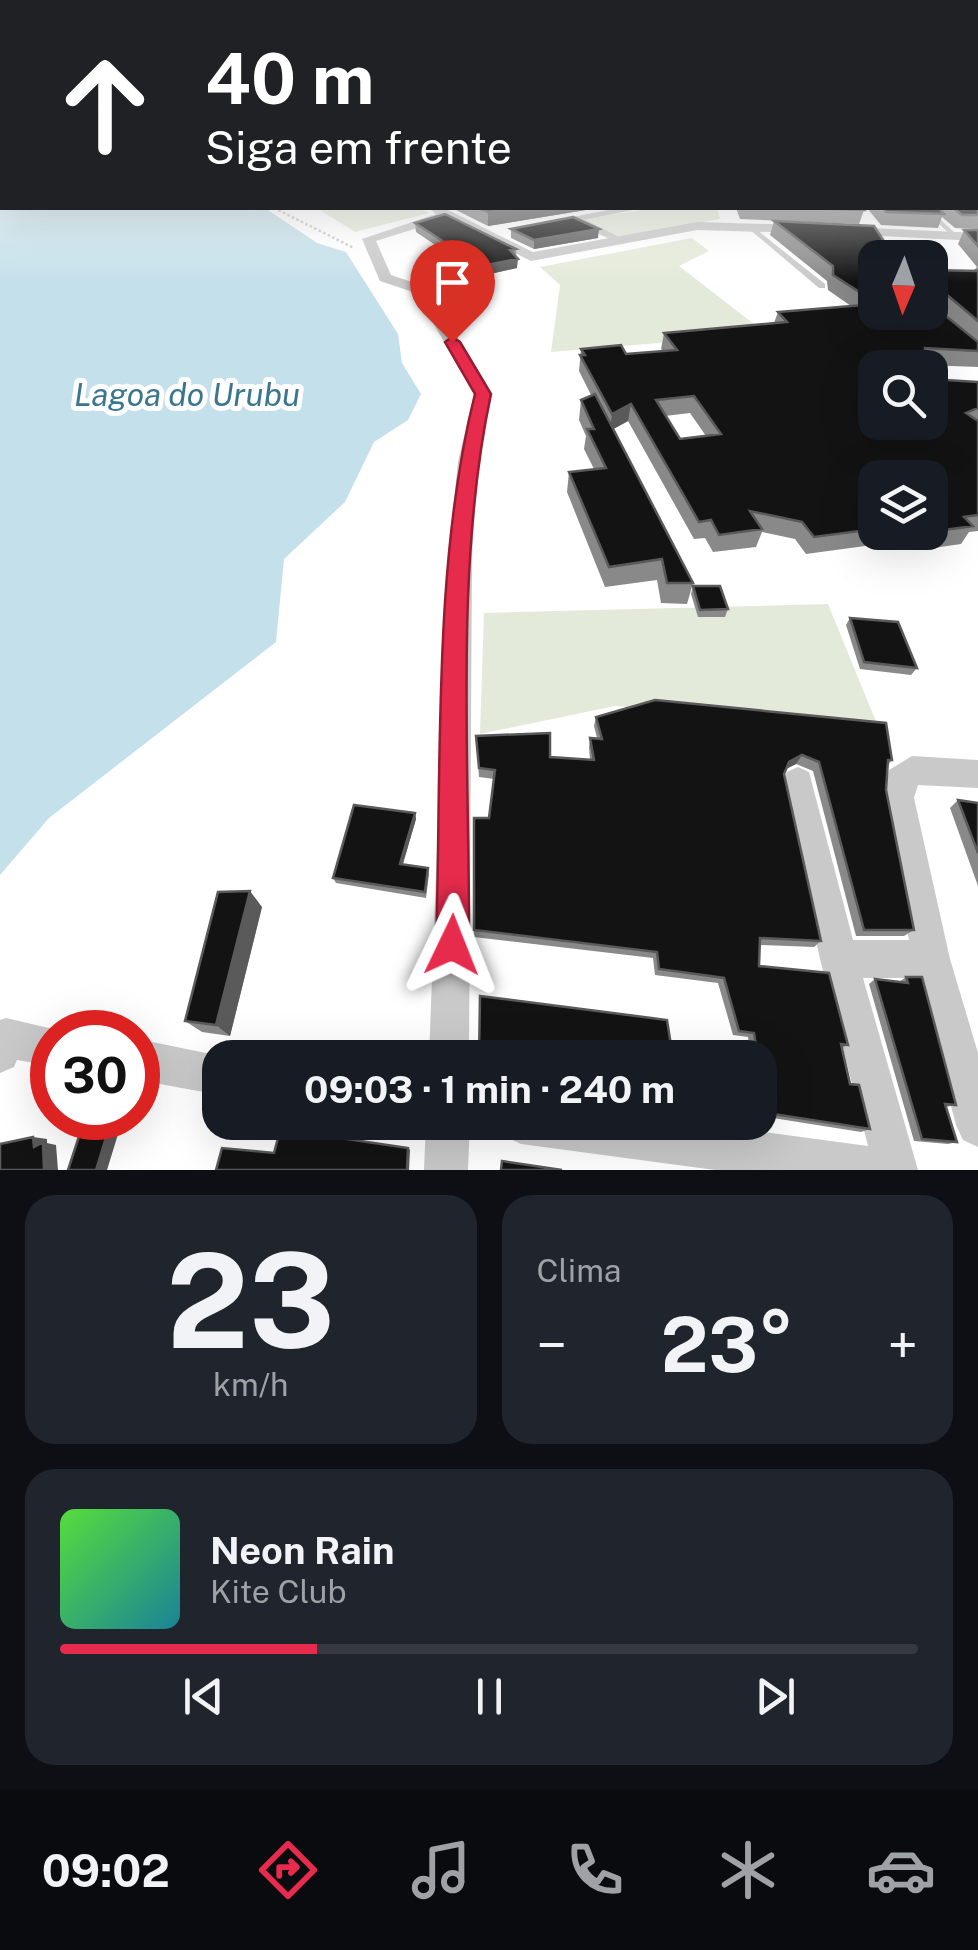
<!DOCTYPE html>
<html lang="pt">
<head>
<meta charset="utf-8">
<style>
	:root { --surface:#171b24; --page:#20242c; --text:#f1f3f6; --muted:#9ea1a6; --line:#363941; --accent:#e62b4c }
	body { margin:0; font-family:"Public Sans",sans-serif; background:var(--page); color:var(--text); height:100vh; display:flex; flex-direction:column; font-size:38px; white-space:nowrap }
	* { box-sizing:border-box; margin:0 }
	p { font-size:32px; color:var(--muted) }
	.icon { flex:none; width:55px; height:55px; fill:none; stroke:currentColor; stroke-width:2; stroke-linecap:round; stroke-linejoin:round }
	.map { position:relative; height:1170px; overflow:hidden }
	.drawer { display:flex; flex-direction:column; gap:25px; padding:25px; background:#0d0f14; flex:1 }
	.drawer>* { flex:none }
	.hud { position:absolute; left:0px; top:0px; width:980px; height:210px; box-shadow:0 10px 40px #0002; background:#202124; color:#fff; overflow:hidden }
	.needle { width:65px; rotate:182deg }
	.controls { position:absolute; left:858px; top:240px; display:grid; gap:20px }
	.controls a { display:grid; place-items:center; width:90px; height:90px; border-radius:20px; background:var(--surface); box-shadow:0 10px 40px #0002; font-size:50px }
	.speed { position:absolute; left:30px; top:1010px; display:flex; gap:20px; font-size:50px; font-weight:700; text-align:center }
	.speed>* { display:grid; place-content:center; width:130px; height:130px; border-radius:50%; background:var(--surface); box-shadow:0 10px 40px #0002; line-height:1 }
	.speed .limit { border:15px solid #d22; background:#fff; color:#111 }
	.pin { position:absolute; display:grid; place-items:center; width:85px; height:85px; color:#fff; margin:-102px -42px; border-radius:50% 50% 50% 0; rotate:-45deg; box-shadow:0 0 10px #0007 }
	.pin .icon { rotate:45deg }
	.me { position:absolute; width:110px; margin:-55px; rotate:2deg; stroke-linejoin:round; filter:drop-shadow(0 0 8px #0008) }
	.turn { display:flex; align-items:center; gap:35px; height:210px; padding:0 40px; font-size:45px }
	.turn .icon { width:130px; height:130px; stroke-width:2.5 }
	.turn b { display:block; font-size:70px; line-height:85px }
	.big { font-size:75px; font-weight:700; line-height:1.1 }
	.drawer .tile { flex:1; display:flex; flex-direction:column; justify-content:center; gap:15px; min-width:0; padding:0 35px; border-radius:30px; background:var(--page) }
	.drawer .dial { align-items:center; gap:0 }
	.dial b { font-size:130px; line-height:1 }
	.song { display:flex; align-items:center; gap:30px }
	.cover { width:120px; height:120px; border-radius:15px; background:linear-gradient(135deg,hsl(110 70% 55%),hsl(190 70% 35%)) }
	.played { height:10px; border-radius:5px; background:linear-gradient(90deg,var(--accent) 30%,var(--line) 30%) }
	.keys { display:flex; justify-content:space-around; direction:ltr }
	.heat { display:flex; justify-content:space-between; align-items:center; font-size:55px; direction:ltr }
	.drawer .tiles { flex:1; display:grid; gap:25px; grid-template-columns:1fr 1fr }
	.tile:last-child { grid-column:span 2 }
	.trip { position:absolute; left:202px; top:1040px; width:575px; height:100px; border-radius:30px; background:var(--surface); box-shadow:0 10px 40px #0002; font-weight:700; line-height:100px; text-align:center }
	.menu { display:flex; height:160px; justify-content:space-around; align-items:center; background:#090b0e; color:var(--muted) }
	.menu .icon { width:70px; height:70px }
	.menu .current { color:var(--accent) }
	.menu b { font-size:45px; color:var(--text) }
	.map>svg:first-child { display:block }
</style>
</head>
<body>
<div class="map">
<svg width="978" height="1170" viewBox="0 0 978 1170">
	<rect width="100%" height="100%" fill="#fff"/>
	<path fill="#e4ead9" d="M317 208H418L429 213 355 232Z
		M655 208H717L720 219 619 237 579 220Z
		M692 238 709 251 679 266 767 334 551 352 560 285 540 267Z
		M828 604 877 724 615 706 480 734 484 613Z"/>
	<path fill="#c4e0ea" d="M0 163 2 208H265L317 243 346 252 398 334 402 363 421 394 408 420 374 442 345 502 284 559 276 642 49 818 0 875Z"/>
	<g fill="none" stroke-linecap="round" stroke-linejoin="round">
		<path stroke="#c9c9c9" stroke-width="2.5" stroke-dasharray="2.5 2.5" stroke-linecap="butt" d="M274 208 354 248"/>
		<path fill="#c9c9c9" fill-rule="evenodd" d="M936 219H940L957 235V237H953L936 221Z
			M748 226H752L825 284V288H819L748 228Z"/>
		<path fill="#c9c9c9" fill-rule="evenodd" d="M572 217H580L625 240 616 242 572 221Z"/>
		<path fill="#c9c9c9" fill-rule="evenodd" d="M0 141H2V147H0Z
			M429 208H444L533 252 697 222 803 225 809 229 803 233 697 230 531 261 446 219 376 241 391 275 427 287 492 394 478 462 472 556 469 1058H429L448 556 458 462 474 394 416 293 380 281 362 239 436 214Z
			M618 208H643L543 228 537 224Z
			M848 227 978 233V241L843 234 841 231Z
			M912 756 978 760V788L918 785 914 798 950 959 978 1053V1147L963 1140 956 1125 917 978H863L918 1170H715L521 1144 506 1137 500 1122H688L868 1146 820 959 782 782 787 772 798 767 809 772 853 940H909L882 798 889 770Z
			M6 1018 66 1032H52V1066L17 1060 14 1067 0 1073V1020Z
			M138 1039 230 1058H220V1095L138 1080Z
			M426 1122H470L468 1170H424Z"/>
	</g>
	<path fill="#898989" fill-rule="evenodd" d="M978 118V229L955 228 942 217 938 228 881 225 867 208H978Z
		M452 208H598L488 226Z
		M736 208H862L864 210 859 224 740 219Z
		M774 221 874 226 875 312 930 270 973 271 977 267 958 244 964 230H978V367L924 365 875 422 978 382V531L969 532 961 544 933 548 924 538 806 554 795 539 762 532 756 547 713 552 705 538 694 539 628 421 613 429 693 583 687 604 661 603 657 580 605 587 567 492 569 472 594 469 584 449 586 436 579 420 581 400 591 395 579 371 581 349 626 354 663 351 661 349 664 333 774 323 778 312 851 306 828 290 827 281 770 235ZM690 413 706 436 680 439 665 416ZM875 478H930V532H875Z
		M415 223 516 249 517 268 481 276 416 232Z
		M511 229 598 238 534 249 511 238Z
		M693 586 728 609 725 617H698L691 594Z
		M850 618 917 668 911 675 860 669 846 625Z
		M596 717 892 760 888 765 886 790 914 930 904 936H856L813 771 796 764 786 769 784 774 821 941 814 947 760 945 759 966 848 1045 842 1048 850 1084 870 1129 861 1132 760 1116V1058H750L748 1037 733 1035 718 983 655 975 653 958 474 937V818H489L494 779 479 777 476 736 550 757 590 760 589 747 590 738H597L594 726Z
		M958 800 978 803V886L950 808Z
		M415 813 416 819 403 864 428 868 429 874 426 898 336 883 333 878Z
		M262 907 230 1036 202 1032 185 1021Z
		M906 977 956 1105 946 1107 957 1142 948 1144 914 1141 869 984 875 979 899 982Z"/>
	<path fill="#5a5a5a" d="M518 208H598L488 226V212Z
		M599 229 598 238 534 249V240Z
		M518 259 517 268 481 276V266Z
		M940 289 932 304 930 305V293Z
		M631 404 628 421 610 431 612 414Z
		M802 755 796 764 784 770 789 762Z
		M415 813 416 819 401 870 400 864Z
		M250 891 262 907 230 1036 216 1025Z
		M112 1118H123L107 1170H96Z
		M33 1137 47 1139V1143L56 1145 58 1170H44L34 1147Z
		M408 1148 410 1150 409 1170H407Z"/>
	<path fill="#131313" stroke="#5a5a5a" stroke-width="2.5" fill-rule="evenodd" d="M978 118V215H962L953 208H978Z
		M478 208H518L488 212Z
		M799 208H862L864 210Z
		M883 208H939L944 214 886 212Z
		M445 214 516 249 510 250 518 259 481 266 415 223Z
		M573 217 599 229 534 240 511 229Z
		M774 221 874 226 895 258H875V302L833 275V266Z
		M964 230H978V246Z
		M930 270 978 271V321L940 289 930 293Z
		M930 303 978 342V351L925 348 924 368H875V422H930V379L978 382V408L966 413 978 421V515L964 517 973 526 944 530 935 521 930 522V478H875V529L814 537 802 522 750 511 762 529 719 535 711 520 699 522 631 404 612 414 580 355H585L581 349 621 345 626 354 677 350 664 333 787 322 778 312 875 304V312H930ZM694 396 721 434 680 439 656 400Z
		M595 394 693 583H667L662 559 609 567 569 472 606 468 587 429H594L581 400Z
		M693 586H720L728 609 700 610Z
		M850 618 898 622 917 668 864 662Z
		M655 700 886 723 892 760H888L886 790 914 930H864L819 762 802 755 789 762 784 774 821 941 760 938 759 966 829 973 848 1045 841 1044 850 1084 859 1085 870 1129 760 1112V1058H758L754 1033 739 1031 724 978 659 969 657 952 474 930V818H489L495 770 479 768 476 736 550 733V757L594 760 590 738 602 739 596 717Z
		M958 800 978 803V853Z
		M354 805 415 813 400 864 428 868 425 892 333 878Z
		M250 891 216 1025 185 1021 218 892Z
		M906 977H922L956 1105 945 1104 957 1142 922 1139 875 979 908 983Z
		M480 996 667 1020 673 1058H479Z
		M85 1118H112L96 1170H68Z
		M282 1123 321 1131 320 1135 408 1148 407 1170H216L222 1148 274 1153Z
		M33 1137 34 1147 43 1142 44 1170H0V1144Z
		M502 1161 562 1170H501Z"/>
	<linearGradient id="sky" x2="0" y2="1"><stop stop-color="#99c6e9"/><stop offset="0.42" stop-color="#fff"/><stop offset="1" stop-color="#fff" stop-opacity="0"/></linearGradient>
	<rect width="978" height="282" fill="url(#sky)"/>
	<path fill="#e62b4c" stroke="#961c31" stroke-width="2.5" d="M452 337 460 342 491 394C454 566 470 768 469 945L464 957 452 962 441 957 436 945C442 768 432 565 475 394L445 342Z"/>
	<g text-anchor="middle" stroke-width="10" stroke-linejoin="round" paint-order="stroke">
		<g font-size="32" font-style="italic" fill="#3a768d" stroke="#fff">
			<text x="187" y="406">Lagoa do Urubu</text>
		</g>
	</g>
</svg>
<div class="controls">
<a><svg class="needle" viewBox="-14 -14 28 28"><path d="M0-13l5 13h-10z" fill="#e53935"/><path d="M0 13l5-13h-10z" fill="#9ea1a6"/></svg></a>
<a><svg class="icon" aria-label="search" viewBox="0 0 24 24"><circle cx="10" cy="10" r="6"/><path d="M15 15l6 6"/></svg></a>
<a><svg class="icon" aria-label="layers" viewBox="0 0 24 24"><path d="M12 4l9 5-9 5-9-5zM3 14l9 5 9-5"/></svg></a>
</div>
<div class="speed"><div class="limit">30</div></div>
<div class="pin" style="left:452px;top:342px;background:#d93025"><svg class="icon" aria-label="arrive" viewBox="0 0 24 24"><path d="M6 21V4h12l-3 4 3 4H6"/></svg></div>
<svg class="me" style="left:452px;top:945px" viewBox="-20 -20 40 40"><path d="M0-17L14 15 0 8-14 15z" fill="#e62b4c" stroke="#fff" stroke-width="4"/></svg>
<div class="trip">09:03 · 1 min · 240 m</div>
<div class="hud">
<div class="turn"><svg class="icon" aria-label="ahead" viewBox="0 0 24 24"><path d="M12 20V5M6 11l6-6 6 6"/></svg><div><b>40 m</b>Siga em frente</div></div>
</div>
</div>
<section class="drawer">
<div class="tiles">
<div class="tile dial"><b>23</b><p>km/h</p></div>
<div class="tile"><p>Clima</p>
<div class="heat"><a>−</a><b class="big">23°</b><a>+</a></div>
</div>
<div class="tile">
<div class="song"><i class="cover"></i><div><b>Neon Rain</b><p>Kite Club</p></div></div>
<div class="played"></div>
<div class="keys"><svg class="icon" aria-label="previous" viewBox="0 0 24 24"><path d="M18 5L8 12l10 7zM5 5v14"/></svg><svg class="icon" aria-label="pause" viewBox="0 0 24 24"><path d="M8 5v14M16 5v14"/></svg><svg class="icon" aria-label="next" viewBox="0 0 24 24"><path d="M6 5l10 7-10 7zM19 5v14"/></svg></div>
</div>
</div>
</section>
<nav class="menu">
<b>09:02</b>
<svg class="icon current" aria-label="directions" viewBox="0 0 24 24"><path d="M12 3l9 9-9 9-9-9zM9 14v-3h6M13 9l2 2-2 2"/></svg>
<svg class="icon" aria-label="music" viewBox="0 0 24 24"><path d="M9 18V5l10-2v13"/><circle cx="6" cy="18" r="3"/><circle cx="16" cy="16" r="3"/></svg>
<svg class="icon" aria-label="phone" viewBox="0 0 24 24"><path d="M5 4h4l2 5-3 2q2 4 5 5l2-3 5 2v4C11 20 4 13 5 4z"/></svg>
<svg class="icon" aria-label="climate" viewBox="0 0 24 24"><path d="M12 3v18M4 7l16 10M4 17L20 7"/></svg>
<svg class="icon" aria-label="car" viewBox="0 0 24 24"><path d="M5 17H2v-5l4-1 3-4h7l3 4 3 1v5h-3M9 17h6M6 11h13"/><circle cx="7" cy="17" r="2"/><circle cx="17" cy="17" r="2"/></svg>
</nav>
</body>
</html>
